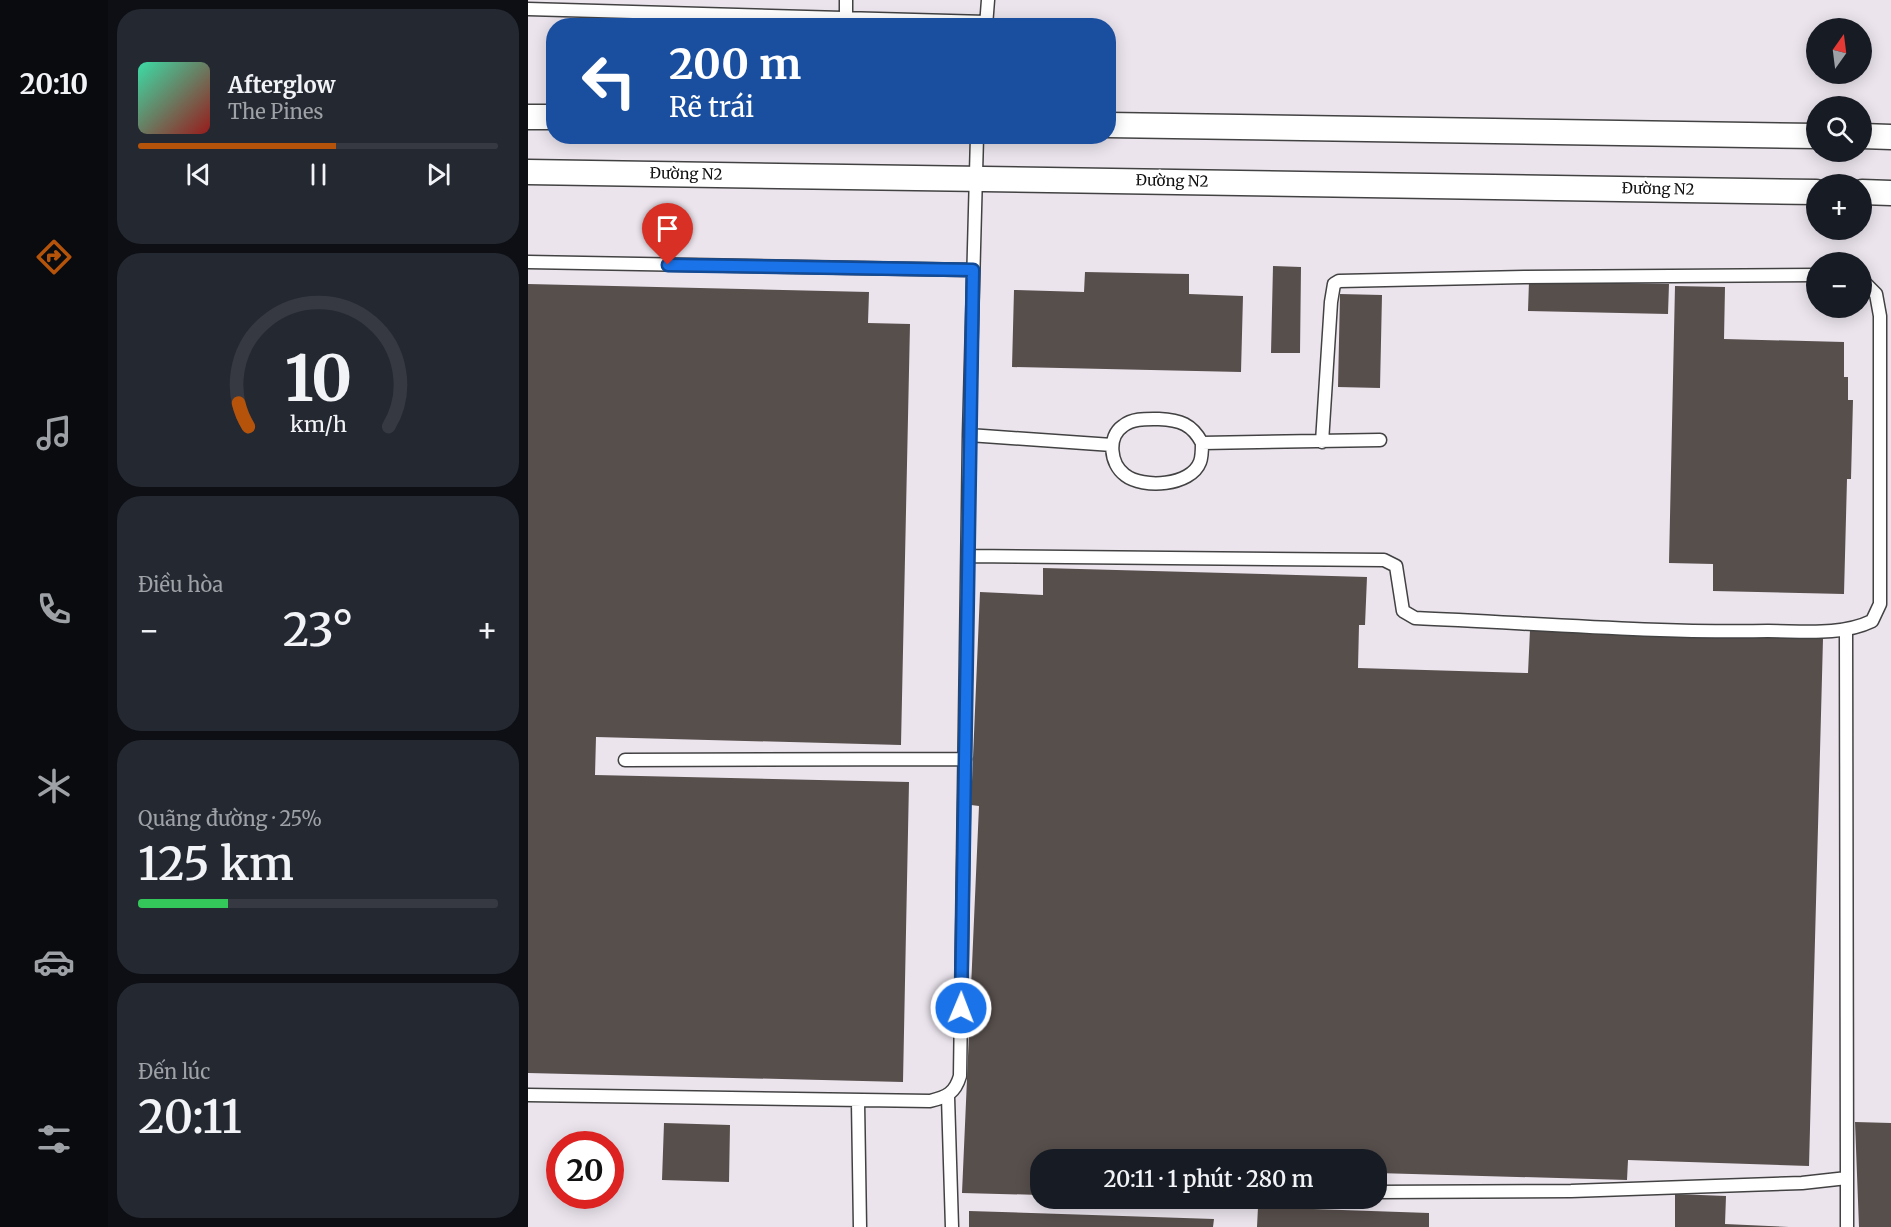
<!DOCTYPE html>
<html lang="vi">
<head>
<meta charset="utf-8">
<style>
	:root { --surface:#171b24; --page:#242831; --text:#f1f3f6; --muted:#9ea1a6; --line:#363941; --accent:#b45309 }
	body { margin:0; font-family:Merriweather,serif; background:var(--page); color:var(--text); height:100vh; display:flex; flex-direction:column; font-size:22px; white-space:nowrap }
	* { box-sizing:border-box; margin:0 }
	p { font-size:20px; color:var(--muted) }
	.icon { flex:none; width:33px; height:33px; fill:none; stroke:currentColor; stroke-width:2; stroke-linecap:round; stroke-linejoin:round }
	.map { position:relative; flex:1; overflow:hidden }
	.side { display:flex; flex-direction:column; gap:9px; padding:9px; background:#0d0f14; width:420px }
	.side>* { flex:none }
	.top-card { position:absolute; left:18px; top:18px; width:570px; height:126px; border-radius:24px; box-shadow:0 3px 15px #0003; background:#1a4fa0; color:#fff; overflow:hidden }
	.needle { width:39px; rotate:14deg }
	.fabs { position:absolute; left:1278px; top:18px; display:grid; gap:12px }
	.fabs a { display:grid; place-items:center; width:66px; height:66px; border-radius:50%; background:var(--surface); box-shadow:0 3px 15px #0003; font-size:30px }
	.speed { position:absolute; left:18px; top:1131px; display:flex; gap:12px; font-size:30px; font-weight:700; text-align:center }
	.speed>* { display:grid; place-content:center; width:78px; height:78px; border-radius:50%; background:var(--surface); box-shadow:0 3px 15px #0003; line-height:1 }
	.speed .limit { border:9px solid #d22; background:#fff; color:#111 }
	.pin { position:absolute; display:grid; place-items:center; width:51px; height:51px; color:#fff; margin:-62px -26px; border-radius:50% 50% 50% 0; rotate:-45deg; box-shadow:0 0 6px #0007 }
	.pin .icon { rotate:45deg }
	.me { position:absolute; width:66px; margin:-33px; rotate:1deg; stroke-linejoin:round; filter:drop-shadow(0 0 4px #0008) }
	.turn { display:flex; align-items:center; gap:21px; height:126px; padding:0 24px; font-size:27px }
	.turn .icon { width:78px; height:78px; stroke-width:2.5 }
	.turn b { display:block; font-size:42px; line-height:51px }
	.big { font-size:45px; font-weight:600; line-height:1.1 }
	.side .tile { flex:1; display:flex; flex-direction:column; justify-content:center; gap:9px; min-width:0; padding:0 21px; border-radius:24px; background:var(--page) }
	.side .dial { align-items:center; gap:0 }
	.dial svg { height:156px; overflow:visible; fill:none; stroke:var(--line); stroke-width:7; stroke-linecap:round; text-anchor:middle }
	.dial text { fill:var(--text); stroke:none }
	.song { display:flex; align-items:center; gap:18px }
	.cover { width:72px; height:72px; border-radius:9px; background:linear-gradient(135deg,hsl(160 70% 55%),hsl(0 70% 35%)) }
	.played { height:6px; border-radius:3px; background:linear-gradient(90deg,var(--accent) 55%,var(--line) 55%) }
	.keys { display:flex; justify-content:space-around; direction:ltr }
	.heat { display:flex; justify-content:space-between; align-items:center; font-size:33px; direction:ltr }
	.charge { height:9px; border-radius:4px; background:linear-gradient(90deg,#34c759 25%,var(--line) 0) }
	.trip { position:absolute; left:502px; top:1149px; width:357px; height:60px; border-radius:24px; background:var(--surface); box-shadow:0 3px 15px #0003; font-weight:600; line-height:60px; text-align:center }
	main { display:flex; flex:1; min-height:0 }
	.tab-bar { display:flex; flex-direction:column; width:108px; justify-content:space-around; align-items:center; background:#090b0e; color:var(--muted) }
	.tab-bar .icon { width:42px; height:42px }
	.tab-bar .current { color:var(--accent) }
	.tab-bar b { font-size:27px; color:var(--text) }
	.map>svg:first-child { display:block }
</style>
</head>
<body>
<main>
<nav class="tab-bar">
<b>20:10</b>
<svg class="icon current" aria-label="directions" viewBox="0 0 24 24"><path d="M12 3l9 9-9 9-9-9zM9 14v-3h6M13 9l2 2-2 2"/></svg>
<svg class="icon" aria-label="music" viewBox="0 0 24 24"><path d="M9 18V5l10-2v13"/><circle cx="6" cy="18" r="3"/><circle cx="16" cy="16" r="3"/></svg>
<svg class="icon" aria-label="phone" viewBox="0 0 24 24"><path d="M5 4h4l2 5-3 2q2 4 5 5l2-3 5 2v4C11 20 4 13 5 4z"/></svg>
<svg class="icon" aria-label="climate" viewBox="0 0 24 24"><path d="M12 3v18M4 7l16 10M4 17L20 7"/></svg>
<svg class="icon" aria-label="car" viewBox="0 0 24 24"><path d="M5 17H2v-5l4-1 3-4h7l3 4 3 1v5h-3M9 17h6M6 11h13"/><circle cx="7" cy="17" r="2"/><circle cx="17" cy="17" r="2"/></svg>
<svg class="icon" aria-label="filters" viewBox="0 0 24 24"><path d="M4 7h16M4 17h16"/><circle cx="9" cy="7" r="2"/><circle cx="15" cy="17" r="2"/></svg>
</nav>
<section class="side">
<div class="tile">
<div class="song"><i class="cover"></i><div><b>Afterglow</b><p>The Pines</p></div></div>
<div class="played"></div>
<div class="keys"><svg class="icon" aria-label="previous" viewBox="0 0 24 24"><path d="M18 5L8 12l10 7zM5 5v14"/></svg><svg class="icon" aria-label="pause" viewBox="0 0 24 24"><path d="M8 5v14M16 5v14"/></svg><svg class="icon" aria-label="next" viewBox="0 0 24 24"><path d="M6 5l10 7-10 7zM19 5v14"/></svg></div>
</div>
<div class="tile dial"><svg viewBox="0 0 100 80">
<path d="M14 69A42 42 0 1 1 86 69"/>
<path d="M14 69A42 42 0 0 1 9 57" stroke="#b45309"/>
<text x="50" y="56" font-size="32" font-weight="700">10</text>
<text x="50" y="72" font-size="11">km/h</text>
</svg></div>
<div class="tile"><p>Điều hòa</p>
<div class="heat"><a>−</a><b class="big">23°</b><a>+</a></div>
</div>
<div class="tile"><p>Quãng đường · 25%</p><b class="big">125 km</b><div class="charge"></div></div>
<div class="tile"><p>Đến lúc</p><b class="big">20:11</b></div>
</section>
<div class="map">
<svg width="1363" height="1227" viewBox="0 0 1363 1227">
	<rect width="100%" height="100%" fill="#fefbf2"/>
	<path fill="#ebe4ed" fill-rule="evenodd" d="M0 0H1363V1227H0ZM26 26H580V136H26ZM1288 28H1334V74H1288ZM1288 106H1334V152H1288ZM1288 184H1334V230H1288ZM1288 262H1334V308H1288ZM32 1144H82V1196H32ZM513 1160H849V1198H513Z"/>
	<path fill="#574f4c" d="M745 266 773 267 772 353H743Z
		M557 272 661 274V294L715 296 713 372 484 367 486 290 556 292Z
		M1001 281 1141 284 1140 314 1000 311Z
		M0 284 341 292 340 323 382 324 373 745 68 737 67 775 381 782 375 1082 0 1073Z
		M1147 286 1197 287 1196 339 1316 342V377H1320V400H1325L1323 479H1319L1316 594 1185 591V564L1141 563Z
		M812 294 854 295 852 388 810 387Z
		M515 568 839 577 837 625H831L830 668 1000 673 1002 630 1295 639 1281 1166 1100 1160 1099 1180 849 1173V1160H513V1195L434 1193 451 806 443 805 452 592 515 595Z
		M1327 1122 1363 1123V1227H1331Z
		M136 1123 202 1125 201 1182 134 1180Z
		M1147 1194 1198 1196 1197 1224 1261 1227H1147Z
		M730 1207 901 1213V1227H729Z
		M441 1211 686 1219 685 1227H441Z"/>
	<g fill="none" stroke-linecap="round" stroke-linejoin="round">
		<defs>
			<path id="lane" d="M0 9 458 22
				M318 18V0
				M458 26 460 0
				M0 262 445 270
				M631 419C652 420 664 424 674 443 674 449 674 457 672 462 663 486 615 489 597 475 582 464 579 437 595 426 605 418 619 419 631 419Z
				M441 435 584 445
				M794 442 803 302 806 284 811 281 996 277 1288 275
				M674 443 852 440
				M440 556 856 560 868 566 875 611 887 618C1005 623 1123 633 1240 631 1274 631 1313 636 1344 621L1352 604V316L1348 294 1334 280
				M97 760 437 759
				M0 1095 402 1101C419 1097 427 1093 432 1076L441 435 449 136
				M420 1097 424 1227
				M330 1102 332 1227
				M849 1192 1043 1191 1274 1183 1319 1178 1318 629
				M1319 1227V1178"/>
			<path id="street" d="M0 117H26
				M580 125 1288 136
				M1334 136 1363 137
				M0 172 1288 192
				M1334 192 1363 193"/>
		</defs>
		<use href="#lane" stroke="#424242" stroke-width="15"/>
		<use href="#street" stroke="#424242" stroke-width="27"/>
		<use href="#lane" stroke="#fff" stroke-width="12"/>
		<use href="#street" stroke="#fff" stroke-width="24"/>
	</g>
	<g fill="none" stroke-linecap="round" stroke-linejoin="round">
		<defs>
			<path id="route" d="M140 265 445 270 433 1008"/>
		</defs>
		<use href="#route" stroke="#114b97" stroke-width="15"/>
		<use href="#route" stroke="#1a73e8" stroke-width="10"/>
	</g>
	<g text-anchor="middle" stroke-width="6" stroke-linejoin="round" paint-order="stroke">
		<g font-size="15" fill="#0f0f0f" stroke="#fff">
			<text transform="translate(158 174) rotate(1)" y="5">Đường N2</text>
			<text transform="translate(644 181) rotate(1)" y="5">Đường N2</text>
			<text transform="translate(1130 189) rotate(1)" y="5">Đường N2</text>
		</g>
	</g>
</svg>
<div class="fabs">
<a><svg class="needle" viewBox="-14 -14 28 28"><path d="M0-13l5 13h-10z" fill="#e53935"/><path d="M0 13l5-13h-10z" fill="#9ea1a6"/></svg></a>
<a><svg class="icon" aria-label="search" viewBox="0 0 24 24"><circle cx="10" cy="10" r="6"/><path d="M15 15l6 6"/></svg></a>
<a>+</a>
<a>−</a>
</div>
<div class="speed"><div class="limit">20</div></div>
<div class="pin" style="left:140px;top:265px;background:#d93025"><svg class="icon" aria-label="arrive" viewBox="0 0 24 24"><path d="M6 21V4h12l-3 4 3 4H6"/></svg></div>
<svg class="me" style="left:433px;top:1008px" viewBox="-20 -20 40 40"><circle r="17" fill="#1a73e8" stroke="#fff" stroke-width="3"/><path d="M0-11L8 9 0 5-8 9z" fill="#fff"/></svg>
<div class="trip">20:11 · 1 phút · 280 m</div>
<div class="top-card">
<div class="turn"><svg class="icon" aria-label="left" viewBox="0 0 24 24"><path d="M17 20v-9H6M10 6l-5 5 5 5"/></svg><div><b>200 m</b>Rẽ trái</div></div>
</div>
</div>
</main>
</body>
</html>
